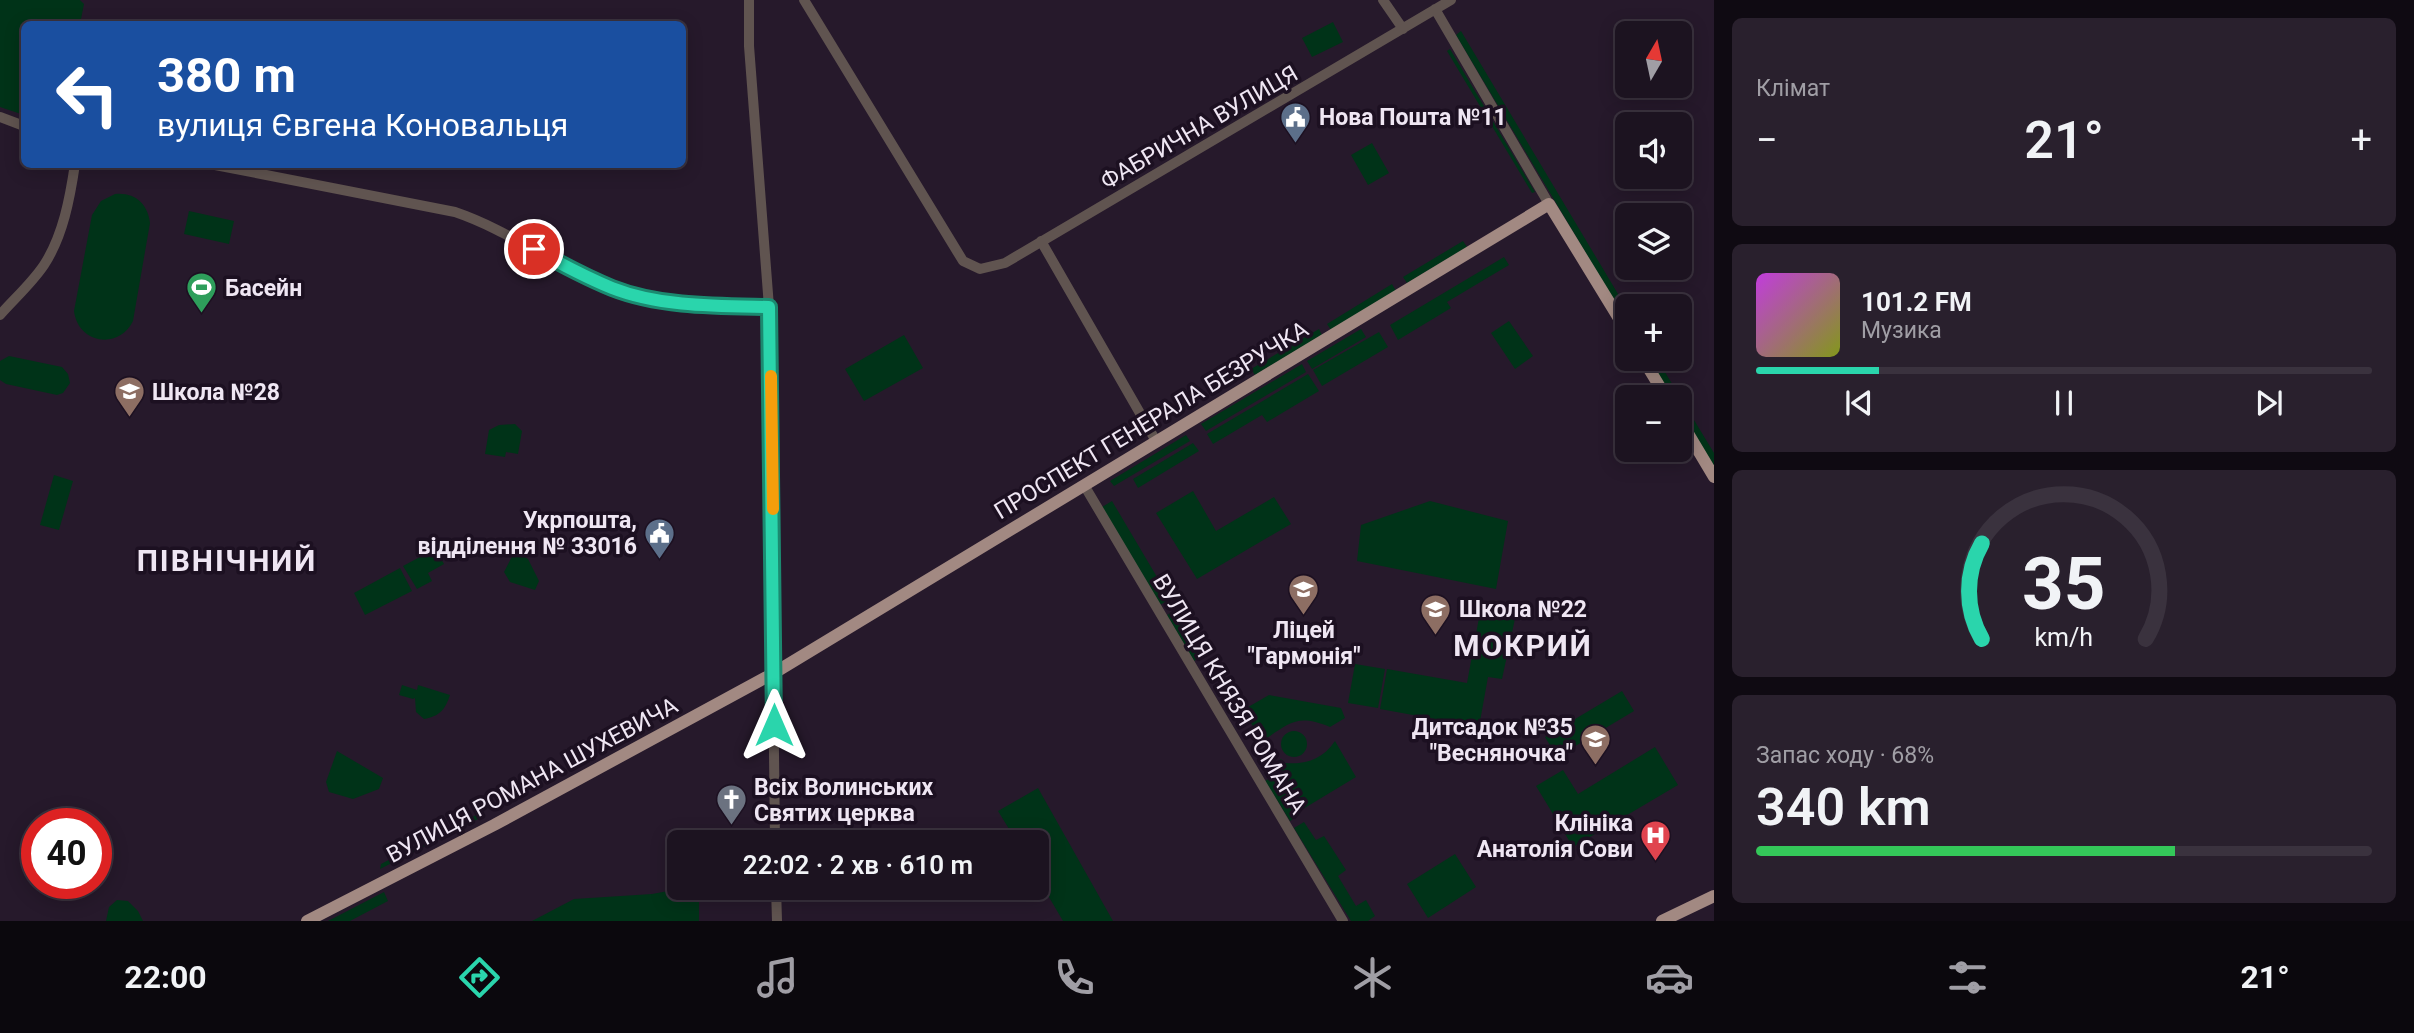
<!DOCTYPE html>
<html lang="uk">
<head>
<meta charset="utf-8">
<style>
	:root { --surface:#1c1320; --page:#29202d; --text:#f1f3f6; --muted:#a09ea5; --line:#3a323e; --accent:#2ad5ac }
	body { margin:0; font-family:Roboto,sans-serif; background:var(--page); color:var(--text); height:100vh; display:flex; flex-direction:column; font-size:26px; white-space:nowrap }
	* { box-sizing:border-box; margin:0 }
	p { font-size:23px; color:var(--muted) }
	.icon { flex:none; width:38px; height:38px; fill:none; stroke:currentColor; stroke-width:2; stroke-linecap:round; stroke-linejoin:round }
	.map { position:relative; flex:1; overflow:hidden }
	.drawer { display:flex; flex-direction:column; gap:18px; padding:18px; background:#0f0a12; width:700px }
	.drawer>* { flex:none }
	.hud { position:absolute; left:21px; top:21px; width:665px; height:147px; border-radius:10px; box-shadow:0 4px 18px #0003,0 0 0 2px var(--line); background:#1a4fa0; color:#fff; overflow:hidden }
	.needle { width:46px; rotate:9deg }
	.buttons { position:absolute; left:1615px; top:21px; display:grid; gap:14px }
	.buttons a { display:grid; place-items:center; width:77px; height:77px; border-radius:10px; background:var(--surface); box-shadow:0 4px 18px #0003,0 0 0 2px var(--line); font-size:35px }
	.speed { position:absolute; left:21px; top:808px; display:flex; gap:14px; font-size:35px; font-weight:700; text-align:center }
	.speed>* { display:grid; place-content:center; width:91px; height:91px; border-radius:50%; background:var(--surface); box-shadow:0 4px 18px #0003,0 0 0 2px var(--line); line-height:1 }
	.speed .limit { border:10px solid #d22; background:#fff; color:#111 }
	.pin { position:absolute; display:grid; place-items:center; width:60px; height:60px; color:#fff; margin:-30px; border:4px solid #fff; border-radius:50%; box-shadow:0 2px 7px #0007 }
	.me { position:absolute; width:77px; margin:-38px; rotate:0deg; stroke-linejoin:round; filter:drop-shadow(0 0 5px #0008) }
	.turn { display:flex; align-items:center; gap:24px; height:147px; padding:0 21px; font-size:32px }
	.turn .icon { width:91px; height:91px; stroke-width:2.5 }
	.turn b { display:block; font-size:49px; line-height:60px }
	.big { font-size:52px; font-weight:600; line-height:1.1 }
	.drawer .widget { flex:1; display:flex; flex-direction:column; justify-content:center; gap:10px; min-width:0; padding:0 24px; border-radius:10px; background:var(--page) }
	.drawer .dial { align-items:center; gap:0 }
	.dial svg { height:182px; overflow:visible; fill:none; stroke:var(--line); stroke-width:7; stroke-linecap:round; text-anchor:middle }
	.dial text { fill:var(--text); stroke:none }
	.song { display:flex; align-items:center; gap:21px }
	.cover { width:84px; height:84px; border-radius:10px; background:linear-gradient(135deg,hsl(290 70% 55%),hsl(70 70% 35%)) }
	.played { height:7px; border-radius:4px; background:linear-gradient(90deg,var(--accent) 20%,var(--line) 20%) }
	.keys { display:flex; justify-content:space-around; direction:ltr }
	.heat { display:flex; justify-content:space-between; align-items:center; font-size:38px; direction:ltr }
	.charge { height:10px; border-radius:5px; background:linear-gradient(90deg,#34c759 68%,var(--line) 0) }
	.trip { position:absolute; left:667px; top:830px; width:382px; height:70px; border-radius:10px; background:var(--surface); box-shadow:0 4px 18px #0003,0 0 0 2px var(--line); font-weight:600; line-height:70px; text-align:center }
	.dock { display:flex; height:112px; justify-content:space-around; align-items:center; background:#0b080d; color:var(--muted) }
	.dock .icon { width:49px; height:49px }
	.dock .current { color:var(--accent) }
	.dock b { font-size:32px; color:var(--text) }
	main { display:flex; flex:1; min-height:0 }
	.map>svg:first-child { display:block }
</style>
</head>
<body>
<main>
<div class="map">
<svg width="1714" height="921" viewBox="0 0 1714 921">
	<rect width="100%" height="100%" fill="#26192b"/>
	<path fill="#003318" d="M0 0H80L84 4 80 24H24V115L0 107Z
		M1333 22 1343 42 1312 57 1302 38Z
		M1461 31 1627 309V322L1456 35Z
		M1450 49 1535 192 1532 193 1447 51Z
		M1372 143 1389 173 1368 185 1351 155Z
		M115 194C135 192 148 204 150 223L133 321C119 350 78 344 74 311L92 215 101 201Z
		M189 211 234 221 229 244 184 234Z
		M1463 241 1467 247 1407 283 1403 277Z
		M1504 257 1509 265 1447 302 1451 308 1398 340 1390 325Z
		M1392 284 1396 291 1331 330 1327 324Z
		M1509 321 1533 356 1515 369 1491 333Z
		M1319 329 1322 335 1255 375 1251 369Z
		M1361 329 1366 337 1312 369 1307 361Z
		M1379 332 1388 347 1322 386 1313 370Z
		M904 335 923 368 864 401 845 369Z
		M9 356 62 367 68 374 70 383 63 393 57 395 6 384 0 380V361Z
		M1649 359H1657L1714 453V467L1680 410V397H1672Z
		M1302 364 1306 372 1206 431 1201 424Z
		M1308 374 1319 391 1267 422 1262 415 1213 444 1207 434Z
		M515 424 522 431 518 454 506 452 505 457 485 454 489 430 499 425Z
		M1186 435 1190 441 1114 486 1110 481Z
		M1193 443 1199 451 1138 488 1133 479Z
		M54 475 73 481 59 530 40 525Z
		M1193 491 1216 531 1274 497 1291 524 1197 579 1156 513Z
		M1112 501 1170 599 1160 605 1102 507Z
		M1430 501 1508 521 1496 589 1357 561 1361 525Z
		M435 549 444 564 428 573 432 581 417 589 403 566Z
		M515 551 528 559 539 581 535 590 510 582 504 572Z
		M400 568 412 591 365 615 354 593Z
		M1481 607 1516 614 1502 679 1488 677 1479 727 1380 709 1387 669 1467 683Z
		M1176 610 1204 655 1194 661 1167 615Z
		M1355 664 1385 669 1378 708 1348 703Z
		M402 685 417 690 418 685 450 695C445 710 440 716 424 719L416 712 415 698 413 699 399 695Z
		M1622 691 1634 711 1557 757 1545 737Z
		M1269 695 1341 708 1345 718 1330 727C1295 713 1290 724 1262 741L1243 710Z
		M1281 744a13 13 0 1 1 26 0a13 13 0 1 1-26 0Z
		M1335 741 1356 777 1303 809 1274 764 1281 759 1285 763C1306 765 1323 759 1335 741Z
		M1655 747 1678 785 1573 847 1536 786 1563 770 1578 794Z
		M337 751 383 778 379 789 353 799 329 792 326 782Z
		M1275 775 1299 815 1290 821 1265 781Z
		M1038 788 1113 921H1063L1036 875V842H1017L998 811Z
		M482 812 484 816 380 869 381 864Z
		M1304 822 1316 840 1324 836 1346 870 1338 876 1356 906 1366 900 1375 916 1368 921H1351L1294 828Z
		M1455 854 1476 887 1428 918 1407 884Z
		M690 887H699V921H532L574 899 652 894Z
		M384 892 388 901 350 921H328Z
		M117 900 128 901 138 911 143 921H106L109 907Z"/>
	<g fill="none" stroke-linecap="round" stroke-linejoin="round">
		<path stroke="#605450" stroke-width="10" d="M749 0V46L769 307 775 842
			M804 0 963 261 980 269 1005 263 1451 0
			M1383 0 1403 29
			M1435 9 1549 204
			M0 117 24 126
			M210 164 455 212C511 231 559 269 615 289 663 306 719 306 769 307
			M1041 241 1156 441
			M0 315C14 299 32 283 44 265 63 236 70 198 75 164
			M1084 485 1343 921
			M776 887 777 921"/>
		<path stroke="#a28982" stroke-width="12" d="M1643 359 1666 397
			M1680 420 1714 477
			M307 921 494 825 774 673 1549 204 1628 333
			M1662 921 1714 896"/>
	</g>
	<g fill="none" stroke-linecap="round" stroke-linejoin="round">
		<defs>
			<path id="route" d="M534 249C559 263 585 277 612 288 660 307 718 306 769 307L774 725"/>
		</defs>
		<use href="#route" stroke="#1b8a70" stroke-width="18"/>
		<use href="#route" stroke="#2ad5ac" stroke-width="12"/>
		<path stroke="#f59e0b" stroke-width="12" d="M771 376 773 509"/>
	</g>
	<defs>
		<symbol id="civic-pin" viewBox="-11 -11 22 30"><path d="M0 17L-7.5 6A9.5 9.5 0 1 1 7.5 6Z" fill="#5c6f8a" stroke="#1c1021"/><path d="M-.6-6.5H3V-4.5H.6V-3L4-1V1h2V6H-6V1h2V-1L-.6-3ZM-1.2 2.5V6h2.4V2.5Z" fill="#fff"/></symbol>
		<symbol id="stadium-pin" viewBox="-11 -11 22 30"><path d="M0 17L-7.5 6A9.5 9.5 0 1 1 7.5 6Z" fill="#2e9e5b" stroke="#1c1021"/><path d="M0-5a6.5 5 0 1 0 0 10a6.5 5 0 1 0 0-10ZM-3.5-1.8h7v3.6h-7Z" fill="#fff"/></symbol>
		<symbol id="school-pin" viewBox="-11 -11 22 30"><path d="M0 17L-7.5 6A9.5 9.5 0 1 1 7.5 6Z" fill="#8d6e63" stroke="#1c1021"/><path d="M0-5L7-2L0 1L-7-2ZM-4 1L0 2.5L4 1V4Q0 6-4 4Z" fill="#fff"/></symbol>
		<symbol id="church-pin" viewBox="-11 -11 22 30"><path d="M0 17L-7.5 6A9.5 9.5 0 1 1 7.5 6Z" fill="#6b7280" stroke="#1c1021"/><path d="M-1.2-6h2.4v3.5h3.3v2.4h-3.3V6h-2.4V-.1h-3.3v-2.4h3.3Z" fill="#fff"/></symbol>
		<symbol id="hospital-pin" viewBox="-11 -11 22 30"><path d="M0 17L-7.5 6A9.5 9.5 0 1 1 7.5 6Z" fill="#e0444e" stroke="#1c1021"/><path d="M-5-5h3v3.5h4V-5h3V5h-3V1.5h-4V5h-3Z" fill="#fff"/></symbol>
	</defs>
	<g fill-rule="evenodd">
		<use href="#civic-pin" x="1278" y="100" width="35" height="47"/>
		<use href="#stadium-pin" x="184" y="270" width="35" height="47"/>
		<use href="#school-pin" x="112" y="374" width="35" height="47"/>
		<use href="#civic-pin" x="642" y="516" width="35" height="47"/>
		<use href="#school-pin" x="1286" y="572" width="35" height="47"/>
		<use href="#school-pin" x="1418" y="592" width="35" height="47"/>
		<use href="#school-pin" x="1578" y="722" width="35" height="47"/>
		<use href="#church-pin" x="714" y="782" width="35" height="47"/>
		<use href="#hospital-pin" x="1638" y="818" width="35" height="47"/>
	</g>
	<g text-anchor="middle" stroke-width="7" stroke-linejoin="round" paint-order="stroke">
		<g font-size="23" font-weight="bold" fill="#efe6f3" stroke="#1c1021" text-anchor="start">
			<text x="1319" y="125">Нова Пошта №11</text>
			<text x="225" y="296">Басейн</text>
			<text x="152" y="400">Школа №28</text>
			<text x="637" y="528" text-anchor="end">Укрпошта,<tspan x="637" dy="26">відділення № 33016</tspan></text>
			<text x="1459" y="617">Школа №22</text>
			<text x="1304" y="638" text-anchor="middle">Ліцей<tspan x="1304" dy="26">"Гармонія"</tspan></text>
			<text x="1573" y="735" text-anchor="end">Дитсадок №35<tspan x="1573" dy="26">"Весняночка"</tspan></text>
			<text x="754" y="795">Всіх Волинських<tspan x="754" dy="26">Святих церква</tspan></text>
			<text x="1633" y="831" text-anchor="end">Клініка<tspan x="1633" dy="26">Анатолія Сови</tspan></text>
		</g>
		<g font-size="23" fill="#efe6f3" stroke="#1c1021">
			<text transform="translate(1199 127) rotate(-30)" y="8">ФАБРИЧНА ВУЛИЦЯ</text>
			<text transform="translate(1151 420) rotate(-31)" y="8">ПРОСПЕКТ ГЕНЕРАЛА БЕЗРУЧКА</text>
			<text transform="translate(1230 694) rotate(59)" y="8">ВУЛИЦЯ КНЯЗЯ РОМАНА</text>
			<text transform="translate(532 780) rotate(-28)" y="8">ВУЛИЦЯ РОМАНА ШУХЕВИЧА</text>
		</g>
		<g font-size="30" font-weight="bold" letter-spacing="2" fill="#efe6f3" stroke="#1c1021">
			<text x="227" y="571">ПІВНІЧНИЙ</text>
			<text x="1523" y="656">МОКРИЙ</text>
		</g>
	</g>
</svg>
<div class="buttons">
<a><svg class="needle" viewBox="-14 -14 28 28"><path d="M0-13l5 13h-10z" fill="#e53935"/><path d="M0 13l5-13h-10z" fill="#a09ea5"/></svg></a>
<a><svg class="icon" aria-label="sound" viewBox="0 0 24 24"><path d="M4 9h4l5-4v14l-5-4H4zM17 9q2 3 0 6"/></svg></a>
<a><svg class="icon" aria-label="layers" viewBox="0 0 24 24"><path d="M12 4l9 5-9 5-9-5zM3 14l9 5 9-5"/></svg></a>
<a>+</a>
<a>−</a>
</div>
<div class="speed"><div class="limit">40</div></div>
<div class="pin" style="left:534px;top:249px;background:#d93025"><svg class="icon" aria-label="arrive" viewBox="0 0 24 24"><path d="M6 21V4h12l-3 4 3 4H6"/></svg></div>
<svg class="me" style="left:774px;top:725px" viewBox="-20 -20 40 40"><path d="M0-17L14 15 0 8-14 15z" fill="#2ad5ac" stroke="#fff" stroke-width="4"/></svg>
<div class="trip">22:02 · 2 хв · 610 m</div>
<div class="hud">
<div class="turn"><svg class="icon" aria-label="left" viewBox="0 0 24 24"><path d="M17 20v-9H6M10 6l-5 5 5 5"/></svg><div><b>380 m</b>вулиця Євгена Коновальця</div></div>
</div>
</div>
<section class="drawer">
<div class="widget"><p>Клімат</p>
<div class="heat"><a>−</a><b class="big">21°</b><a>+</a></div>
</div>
<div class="widget">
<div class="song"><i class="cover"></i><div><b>101.2 FM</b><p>Музика</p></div></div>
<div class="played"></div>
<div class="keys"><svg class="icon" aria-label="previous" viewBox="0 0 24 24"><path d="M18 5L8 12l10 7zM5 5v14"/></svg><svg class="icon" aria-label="pause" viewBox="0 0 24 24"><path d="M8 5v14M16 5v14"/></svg><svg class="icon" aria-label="next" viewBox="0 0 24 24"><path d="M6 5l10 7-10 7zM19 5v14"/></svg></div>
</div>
<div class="widget dial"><svg viewBox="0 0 100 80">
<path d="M14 69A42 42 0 1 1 86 69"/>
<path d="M14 69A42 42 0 0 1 14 27" stroke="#2ad5ac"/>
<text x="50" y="56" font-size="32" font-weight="700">35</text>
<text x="50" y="72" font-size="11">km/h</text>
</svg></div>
<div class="widget"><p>Запас ходу · 68%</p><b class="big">340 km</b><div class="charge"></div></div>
</section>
</main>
<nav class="dock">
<b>22:00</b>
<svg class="icon current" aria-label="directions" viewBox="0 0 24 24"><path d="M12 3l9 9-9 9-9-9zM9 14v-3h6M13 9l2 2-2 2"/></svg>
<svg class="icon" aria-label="music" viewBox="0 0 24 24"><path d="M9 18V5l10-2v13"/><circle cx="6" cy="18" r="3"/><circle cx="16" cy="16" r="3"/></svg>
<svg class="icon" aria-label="phone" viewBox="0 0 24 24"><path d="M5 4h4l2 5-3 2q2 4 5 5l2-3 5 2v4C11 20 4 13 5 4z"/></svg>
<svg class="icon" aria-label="climate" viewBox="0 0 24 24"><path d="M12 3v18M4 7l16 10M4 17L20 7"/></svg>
<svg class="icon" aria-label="car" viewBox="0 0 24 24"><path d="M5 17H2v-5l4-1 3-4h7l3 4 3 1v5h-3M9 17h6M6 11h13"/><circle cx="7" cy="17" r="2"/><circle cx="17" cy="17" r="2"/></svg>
<svg class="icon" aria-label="filters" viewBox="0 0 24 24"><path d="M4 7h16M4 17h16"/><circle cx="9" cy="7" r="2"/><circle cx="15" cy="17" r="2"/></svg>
<b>21°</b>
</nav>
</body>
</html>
